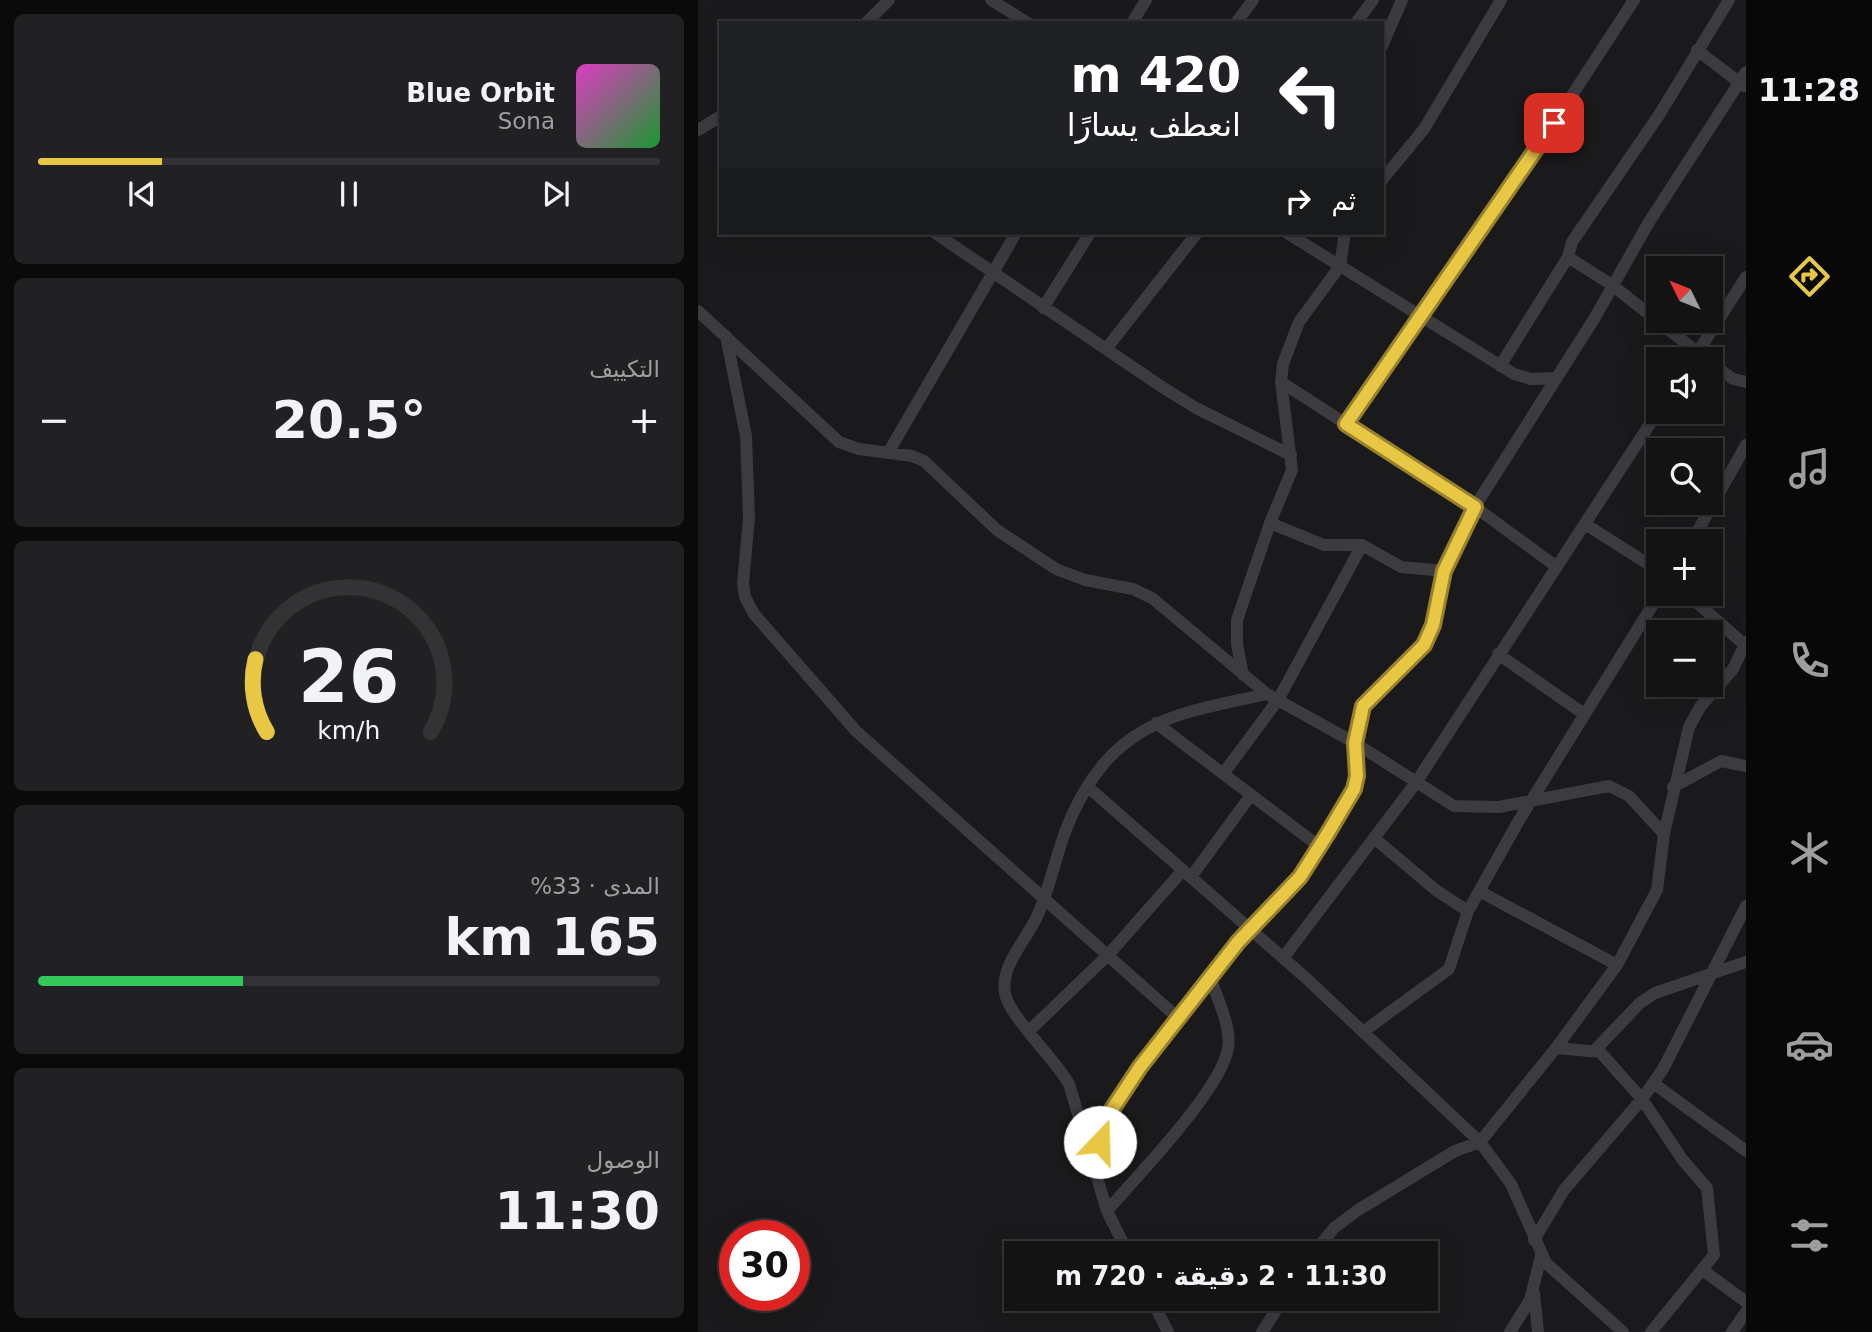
<!DOCTYPE html>
<html lang="ar">
<head>
<meta charset="utf-8">
<style>
	:root { --surface:#141314; --page:#212022; --text:#f1f3f6; --muted:#9d9ea0; --line:#333234; --accent:#e8c745 }
	body { margin:0; font-family:"DejaVu Sans","Noto Naskh Arabic",sans-serif; background:var(--page); color:var(--text); direction:rtl; height:100vh; display:flex; flex-direction:column; font-size:26px; white-space:nowrap }
	* { box-sizing:border-box; margin:0 }
	p { font-size:23px; color:var(--muted) }
	.icon { flex:none; width:38px; height:38px; fill:none; stroke:currentColor; stroke-width:2; stroke-linecap:round; stroke-linejoin:round }
	.map { position:relative; flex:1; overflow:hidden; direction:ltr }
	.sheet { display:flex; flex-direction:column; gap:14px; padding:14px; background:#0b0a0b; width:698px }
	.sheet>* { flex:none }
	.guide { position:absolute; left:21px; top:21px; width:665px; height:214px; border-radius:0px; box-shadow:0 7px 28px #0002,0 0 0 2px var(--line); direction:rtl; background:#202124; color:#fff; overflow:hidden }
	.needle { width:46px; rotate:313deg }
	.buttons { position:absolute; left:948px; top:256px; display:grid; gap:14px }
	.buttons a { display:grid; place-items:center; width:77px; height:77px; border-radius:0px; background:var(--surface); box-shadow:0 7px 28px #0002,0 0 0 2px var(--line); font-size:35px }
	.speed { position:absolute; left:21px; top:1220px; display:flex; gap:14px; font-size:35px; font-weight:700; text-align:center }
	.speed>* { display:grid; place-content:center; width:91px; height:91px; border-radius:50%; background:var(--surface); box-shadow:0 7px 28px #0002,0 0 0 2px var(--line); line-height:1 }
	.speed .limit { border:10px solid #d22; background:#fff; color:#111 }
	.pin { position:absolute; display:grid; place-items:center; width:60px; height:60px; color:#fff; margin:-30px; border-radius:14px; box-shadow:0 4px 10px #0006 }
	.me { position:absolute; width:77px; margin:-38px; rotate:21deg; stroke-linejoin:round; filter:drop-shadow(0 0 5px #0008) }
	.turn { display:flex; align-items:center; gap:24px; height:147px; padding:0 28px; font-size:32px }
	.turn .icon { width:91px; height:91px; stroke-width:2.5 }
	.turn b { display:block; font-size:49px; line-height:60px }
	.then { display:flex; align-items:center; height:66px; padding:0 28px; background:#0003; gap:14px; font-size:26px }
	.big { font-size:52px; font-weight:700; line-height:1.1 }
	.sheet .widget { flex:1; display:flex; flex-direction:column; justify-content:center; gap:10px; min-width:0; padding:0 24px; border-radius:10px; background:var(--page) }
	.sheet .dial { align-items:center; gap:0 }
	.dial svg { height:182px; overflow:visible; fill:none; stroke:var(--line); stroke-width:7; stroke-linecap:round; text-anchor:middle }
	.dial text { fill:var(--text); stroke:none }
	.song { display:flex; align-items:center; gap:21px }
	.cover { width:84px; height:84px; border-radius:10px; background:linear-gradient(135deg,hsl(310 70% 55%),hsl(130 70% 35%)) }
	.played { height:7px; border-radius:4px; background:linear-gradient(90deg,var(--accent) 20%,var(--line) 20%) }
	.keys { display:flex; justify-content:space-around; direction:ltr }
	.heat { display:flex; justify-content:space-between; align-items:center; font-size:38px; direction:ltr }
	.charge { height:10px; border-radius:5px; background:linear-gradient(90deg,#34c759 33%,var(--line) 0) }
	.trip { position:absolute; left:306px; top:1241px; width:434px; height:70px; border-radius:0px; background:var(--surface); box-shadow:0 7px 28px #0002,0 0 0 2px var(--line); font-weight:700; line-height:70px; text-align:center; direction:rtl }
	main { display:flex; flex:1; min-height:0 }
	.tabs { display:flex; flex-direction:column; width:126px; justify-content:space-around; align-items:center; background:#080808; color:var(--muted) }
	.tabs .icon { width:49px; height:49px }
	.tabs .on { color:var(--accent) }
	.tabs b { font-size:32px; color:var(--text) }
	.map>svg:first-child { display:block }
</style>
</head>
<body>
<main>
<nav class="tabs">
<b>11:28</b>
<svg class="icon on" aria-label="directions" viewBox="0 0 24 24"><path d="M12 3l9 9-9 9-9-9zM9 14v-3h6M13 9l2 2-2 2"/></svg>
<svg class="icon" aria-label="music" viewBox="0 0 24 24"><path d="M9 18V5l10-2v13"/><circle cx="6" cy="18" r="3"/><circle cx="16" cy="16" r="3"/></svg>
<svg class="icon" aria-label="phone" viewBox="0 0 24 24"><path d="M5 4h4l2 5-3 2q2 4 5 5l2-3 5 2v4C11 20 4 13 5 4z"/></svg>
<svg class="icon" aria-label="climate" viewBox="0 0 24 24"><path d="M12 3v18M4 7l16 10M4 17L20 7"/></svg>
<svg class="icon" aria-label="car" viewBox="0 0 24 24"><path d="M5 17H2v-5l4-1 3-4h7l3 4 3 1v5h-3M9 17h6M6 11h13"/><circle cx="7" cy="17" r="2"/><circle cx="17" cy="17" r="2"/></svg>
<svg class="icon" aria-label="filters" viewBox="0 0 24 24"><path d="M4 7h16M4 17h16"/><circle cx="9" cy="7" r="2"/><circle cx="15" cy="17" r="2"/></svg>
</nav>
<div class="map">
<svg width="1048" height="1332" viewBox="0 0 1048 1332">
	<rect width="100%" height="100%" fill="#1a191b"/>
	<g fill="none" stroke-linecap="round" stroke-linejoin="round">
		<path stroke="#3b3b40" stroke-width="12" d="M293 0 330 23
			M168 23 191 0
			M434 23 448 0
			M538 23 555 0
			M658 23 675 0
			M684 46 704 0
			M999 50 1046 86
			M0 130 23 116
			M684 180 726 129 803 0
			M237 233 464 387 498 408 593 455
			M589 233 816 374 833 379 859 378
			M870 257 914 285 1008 359
			M345 308 392 233
			M0 311 141 442 161 449 214 456 226 461 299 530 358 569 387 580 435 589 454 598 569 694 657 743 756 806 801 807 911 786 931 796 966 834
			M28 336 48 436 51 518 45 583 47 597 56 614 158 731 480 1018
			M408 349 499 233
			M996 358 1048 277
			M1013 363 1035 379 1048 382
			M802 366 870 257 874 242 961 115 1031 0
			M583 382 777 507 859 567
			M648 424 856 123 936 0
			M190 453 318 233
			M572 523 626 545H664L703 567 746 571
			M887 524 961 571
			M994 541 1048 445
			M988 593 1048 646
			M800 654 886 714
			M545 675 539 644V620L572 523 594 470 583 382 585 364 601 322 642 266 647 233
			M458 723 622 847
			M525 774 580 700 664 545
			M390 787 609 979 782 1142 813 1184 848 1263 925 1332
			M975 787 1023 761 1048 766
			M676 838 739 891 770 911
			M493 877 553 795
			M781 891 919 965
			M585 958 717 784 961 410
			M332 1030 410 955 485 870
			M666 1031 751 969 770 911 820 822 962 593
			M858 1048 902 1052 944 1099 984 1159 1009 1188 1016 1255 953 1332
			M897 1050 942 1003 957 993 1048 962
			M955 1083 1048 1151
			M399 1170 405 1131 413 1111 442 1067 540 942 602 877 630 833 655 789 659 776 657 743 665 706 726 645 735 625 746 571 771 516 896 319 951 222 1048 72
			M409 1211C438 1177 524 1089 530 1048 534 1027 518 997 512 976
			M836 1240 866 1190 944 1099 965 1069 1048 906
			M430 1253 409 1211 371 1084C357 1058 311 1017 307 993 302 964 331 938 341 912 353 883 359 851 371 822 414 722 474 714 569 694
			M616 1253 636 1228 660 1210 757 1151 782 1142 858 1048 919 965 959 890 966 834 991 727 1002 707 1035 669 1048 642
			M1006 1271 1048 1302
			M836 1293 840 1332
			M453 1298 470 1332
			M564 1332 586 1298
			M812 1332 832 1300 843 1256
			M1034 1332 1048 1312"/>
	</g>
	<g fill="none" stroke-linecap="round" stroke-linejoin="round">
		<defs>
			<path id="route" d="M402 1142 413 1111 442 1067 540 942 602 877 630 833 656 789 659 776 657 743 665 706 726 645 735 625 746 571 777 507 648 424 856 123"/>
		</defs>
		<use href="#route" stroke="#97812d" stroke-width="18"/>
		<use href="#route" stroke="#e8c745" stroke-width="12"/>
	</g>
</svg>
<div class="buttons">
<a><svg class="needle" viewBox="-14 -14 28 28"><path d="M0-13l5 13h-10z" fill="#e53935"/><path d="M0 13l5-13h-10z" fill="#9d9ea0"/></svg></a>
<a><svg class="icon" aria-label="sound" viewBox="0 0 24 24"><path d="M4 9h4l5-4v14l-5-4H4zM17 9q2 3 0 6"/></svg></a>
<a><svg class="icon" aria-label="search" viewBox="0 0 24 24"><circle cx="10" cy="10" r="6"/><path d="M15 15l6 6"/></svg></a>
<a>+</a>
<a>−</a>
</div>
<div class="speed"><div class="limit">30</div></div>
<div class="pin" style="left:856px;top:123px;background:#d93025"><svg class="icon" aria-label="arrive" viewBox="0 0 24 24"><path d="M6 21V4h12l-3 4 3 4H6"/></svg></div>
<svg class="me" style="left:402px;top:1142px" viewBox="-20 -20 40 40"><circle r="19" fill="#fff"/><path d="M0-13L10 11 0 6-10 11z" fill="#e8c745"/></svg>
<div class="trip">11:30 · 2 دقيقة · 720 m</div>
<div class="guide">
<div class="turn"><svg class="icon" aria-label="left" viewBox="0 0 24 24"><path d="M17 20v-9H6M10 6l-5 5 5 5"/></svg><div><b>420 m</b>انعطف يسارًا</div></div>
<div class="then">ثم<svg class="icon" aria-label="right" viewBox="0 0 24 24"><path d="M7 20v-9h11M14 6l5 5-5 5"/></svg></div>
</div>
</div>
<section class="sheet">
<div class="widget">
<div class="song"><i class="cover"></i><div><b>Blue Orbit</b><p>Sona</p></div></div>
<div class="played"></div>
<div class="keys"><svg class="icon" aria-label="previous" viewBox="0 0 24 24"><path d="M18 5L8 12l10 7zM5 5v14"/></svg><svg class="icon" aria-label="pause" viewBox="0 0 24 24"><path d="M8 5v14M16 5v14"/></svg><svg class="icon" aria-label="next" viewBox="0 0 24 24"><path d="M6 5l10 7-10 7zM19 5v14"/></svg></div>
</div>
<div class="widget"><p>التكييف</p>
<div class="heat"><a>−</a><b class="big">20.5°</b><a>+</a></div>
</div>
<div class="widget dial"><svg viewBox="0 0 100 80">
<path d="M14 69A42 42 0 1 1 86 69"/>
<path d="M14 69A42 42 0 0 1 9 37" stroke="#e8c745"/>
<text x="50" y="56" font-size="32" font-weight="700">26</text>
<text x="50" y="72" font-size="11">km/h</text>
</svg></div>
<div class="widget"><p>المدى · 33%</p><b class="big">165 km</b><div class="charge"></div></div>
<div class="widget"><p>الوصول</p><b class="big">11:30</b></div>
</section>
</main>
</body>
</html>
